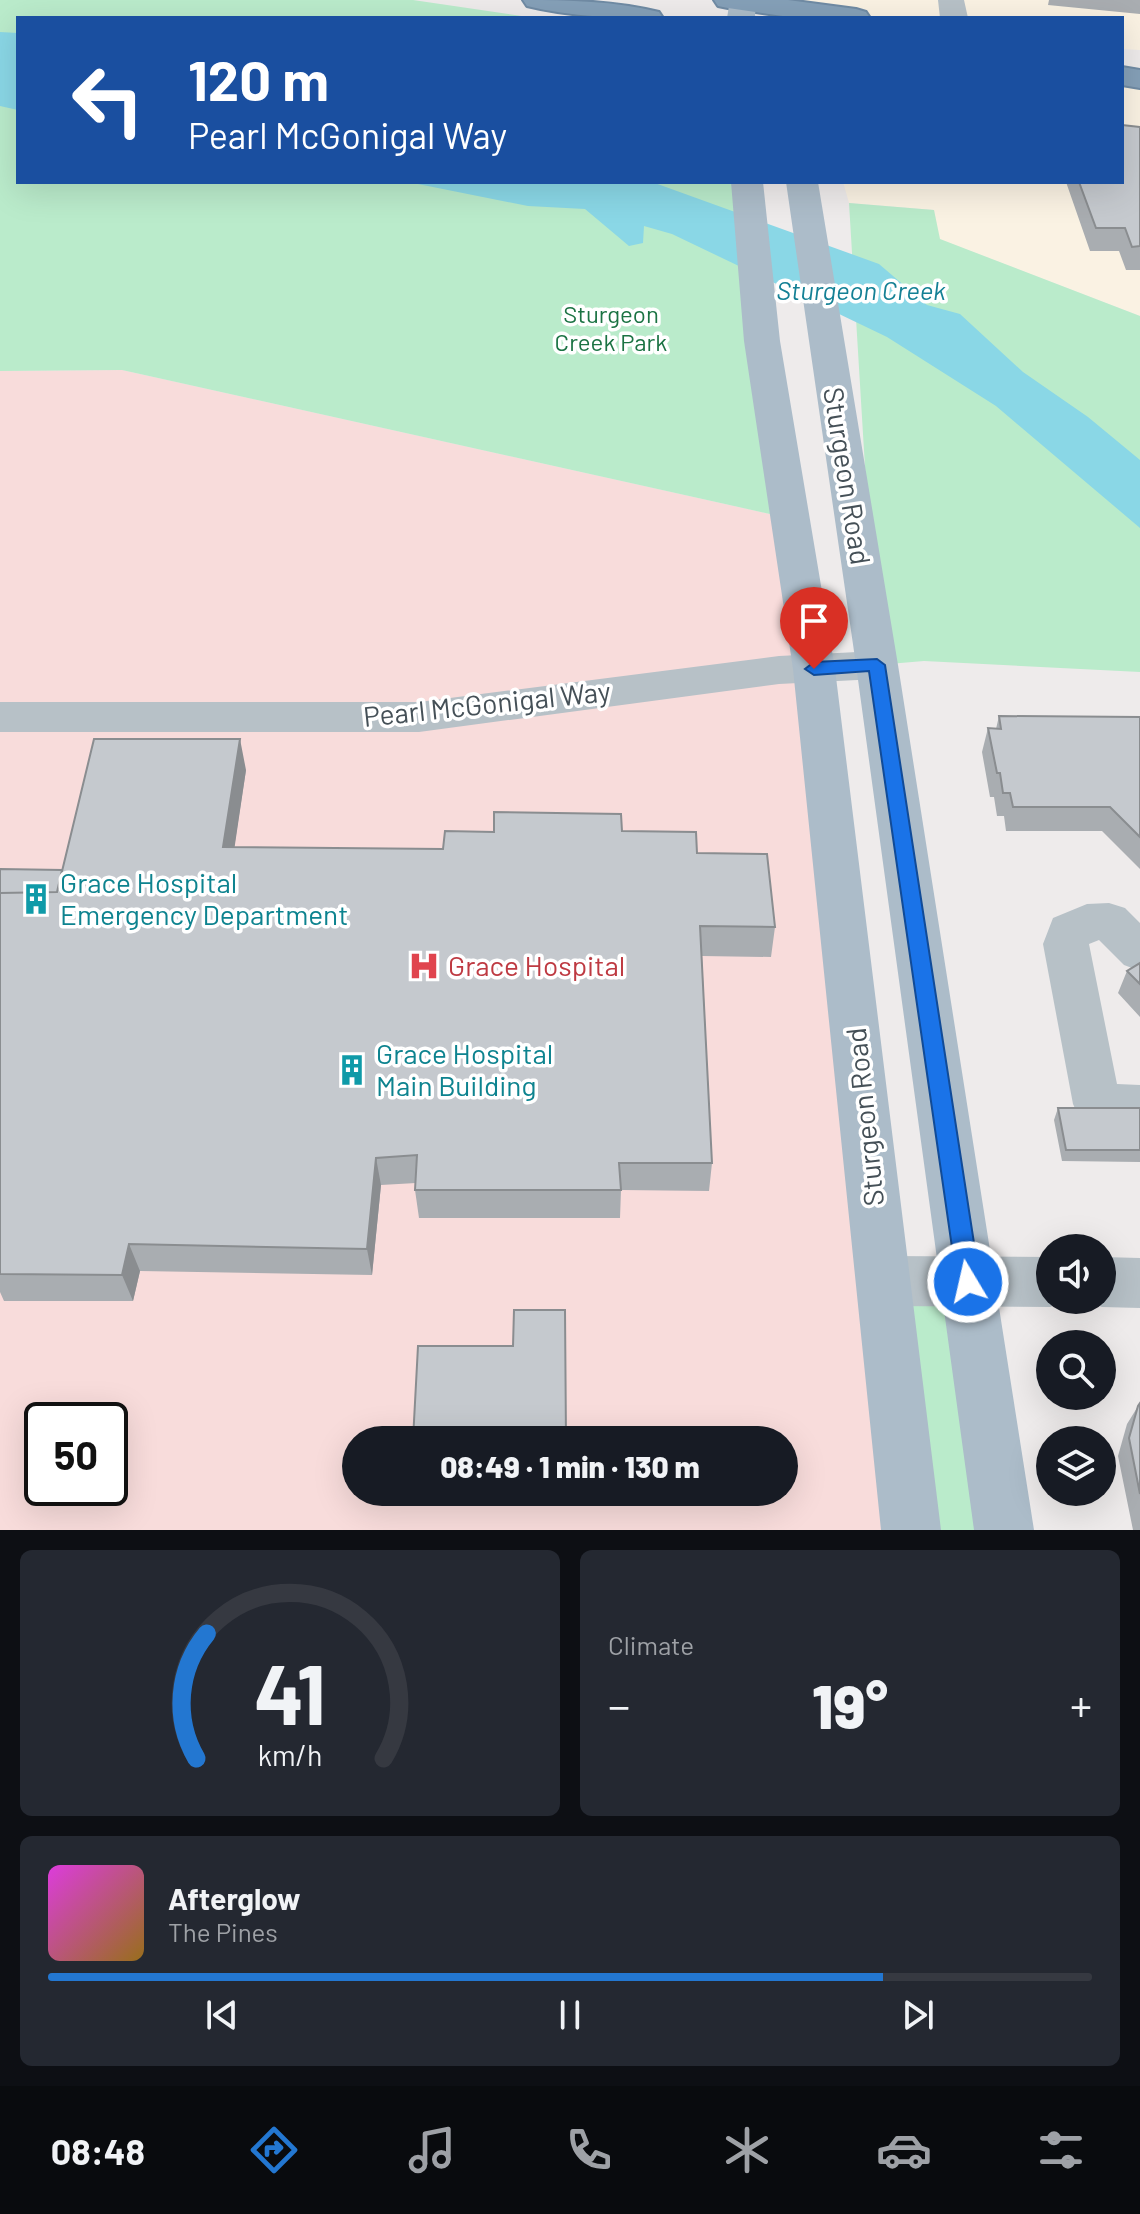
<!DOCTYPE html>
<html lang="en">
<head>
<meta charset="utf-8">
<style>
	:root { --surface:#171b24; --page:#242831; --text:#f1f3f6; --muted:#9ea1a6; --line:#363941; --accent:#2377d1 }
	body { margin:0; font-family:Barlow,sans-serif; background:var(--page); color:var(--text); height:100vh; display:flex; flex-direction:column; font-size:30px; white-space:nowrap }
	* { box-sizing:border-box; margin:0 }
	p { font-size:26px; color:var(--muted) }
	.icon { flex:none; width:44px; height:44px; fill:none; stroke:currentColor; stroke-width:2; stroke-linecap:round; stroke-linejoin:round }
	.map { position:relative; height:1530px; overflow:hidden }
	.drawer { display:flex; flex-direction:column; gap:20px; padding:20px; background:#0d0f14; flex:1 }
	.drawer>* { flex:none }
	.banner { position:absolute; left:16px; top:16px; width:1108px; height:168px; border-radius:0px; box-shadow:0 8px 32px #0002; background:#1a4fa0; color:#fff; overflow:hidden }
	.buttons { position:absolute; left:1036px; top:1234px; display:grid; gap:16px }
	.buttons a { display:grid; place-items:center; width:80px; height:80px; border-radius:50%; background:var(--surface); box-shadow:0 8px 32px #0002; font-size:40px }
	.speed { position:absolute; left:24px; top:1402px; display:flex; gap:16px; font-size:40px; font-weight:700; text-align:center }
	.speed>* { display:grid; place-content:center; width:104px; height:104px; border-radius:50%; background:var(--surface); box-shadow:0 8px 32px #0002; line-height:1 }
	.speed .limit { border:4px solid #111; border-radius:12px; background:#fff; color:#111 }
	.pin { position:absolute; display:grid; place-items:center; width:68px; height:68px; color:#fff; margin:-82px -34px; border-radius:50% 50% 50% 0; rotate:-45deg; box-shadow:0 0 8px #0007 }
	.pin .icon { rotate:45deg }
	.me { position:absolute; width:88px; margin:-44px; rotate:351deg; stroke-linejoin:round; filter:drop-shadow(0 0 6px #0008) }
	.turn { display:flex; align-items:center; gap:28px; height:168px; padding:0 40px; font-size:36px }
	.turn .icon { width:104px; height:104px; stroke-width:2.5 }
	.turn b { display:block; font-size:56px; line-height:68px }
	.big { font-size:60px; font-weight:800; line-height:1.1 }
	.drawer .widget { flex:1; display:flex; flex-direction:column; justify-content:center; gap:12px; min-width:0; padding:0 28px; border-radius:12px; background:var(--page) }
	.drawer .dial { align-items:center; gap:0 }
	.dial svg { height:208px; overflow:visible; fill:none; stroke:var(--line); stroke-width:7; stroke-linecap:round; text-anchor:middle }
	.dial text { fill:var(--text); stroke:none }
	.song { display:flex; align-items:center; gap:24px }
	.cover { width:96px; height:96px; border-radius:12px; background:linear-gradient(135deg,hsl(300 70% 55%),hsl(40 70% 35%)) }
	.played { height:8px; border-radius:4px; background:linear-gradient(90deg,var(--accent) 80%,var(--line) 80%) }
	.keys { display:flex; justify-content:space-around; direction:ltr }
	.heat { display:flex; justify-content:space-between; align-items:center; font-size:44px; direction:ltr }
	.drawer .tiles { flex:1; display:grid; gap:20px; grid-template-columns:1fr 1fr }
	.widget:last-child { grid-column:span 2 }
	.trip { position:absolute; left:342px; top:1426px; width:456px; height:80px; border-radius:40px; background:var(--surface); box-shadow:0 8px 32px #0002; font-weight:800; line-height:80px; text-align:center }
	.menu { display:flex; height:128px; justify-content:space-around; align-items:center; background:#090b0e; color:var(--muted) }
	.menu .icon { width:56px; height:56px }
	.menu .active { color:var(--accent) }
	.menu b { font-size:36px; color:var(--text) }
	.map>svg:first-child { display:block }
</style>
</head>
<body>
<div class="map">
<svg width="1140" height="1530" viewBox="0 0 1140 1530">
	<rect width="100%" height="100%" fill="#eeebeb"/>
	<path fill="#faf2e3" d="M783 0H1140V50L1122 49V18H856Z
		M1122 76 1140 79V316L939 239 934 210 849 203 843 182H1122Z"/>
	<path fill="#f8dcdb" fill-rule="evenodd" d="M122 370 788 518 911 1530H0V371ZM42 1420H110V1488H42ZM356 1440H784V1492H356Z"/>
	<path fill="#baebcb" d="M0 0H413L535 18H18V182H747L788 518 122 370 0 371Z
		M849 203 934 210 940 239 1140 316V672L924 661 877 665Z
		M883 1281 968 1282 1004 1530H911Z"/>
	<path fill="#8ad7e6" d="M0 32 18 33V110L0 106Z
		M408 182H652L879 264 927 305 960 314 1023 372 1088 417 1140 460V528L996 406 887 337 672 234 644 226 643 243 629 246 585 209 528 206Z"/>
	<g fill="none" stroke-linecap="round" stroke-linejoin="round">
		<defs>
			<path id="highway" d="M523 0C569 0 614 1 659 12L663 18C617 18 572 17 527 6Z
				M714 0H788L856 9 866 12 870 18H796L728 8 718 6Z
				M1122 67 1140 70V88L1122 85Z"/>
		</defs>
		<use href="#highway" stroke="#708ba4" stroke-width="4"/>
		<path fill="#b7c1c7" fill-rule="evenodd" d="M938 0H964L968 18H940Z
			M877 651 891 655 897 665 891 675 877 679 779 684 419 732H0V702H419L779 656Z
			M1109 903 1125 908 1140 923V971L1124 965 1099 940 1089 944 1117 1084 1140 1085V1127L1097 1125 1080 1119 1073 1104 1043 944 1053 918 1087 904Z
			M883 1256 1050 1257V1300H1067L1050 1307 883 1306 865 1298 857 1281 865 1264Z
			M1102 1257 1140 1258V1308L1102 1307 1085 1300H1102Z"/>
		<path fill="#acbcc9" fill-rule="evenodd" d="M730 0H756L755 18H727Z
			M731 182H763L780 341 835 669 941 1530H881L793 669 744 341Z
			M786 182H818L898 665 1034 1530H974L856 665Z"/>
		<use href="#highway" fill="#85a0b8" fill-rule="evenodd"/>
	</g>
	<path fill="#a9adb1" d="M1049 0H1140V14L1048 5Z
		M1140 127V270H1126L1119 251H1090L1066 182H1122Z
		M999 716 1140 717V869L1102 831H1006L1004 816H997L994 797H990L982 752 988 728 996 729Z
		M246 770 234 848 443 849 494 832 622 831 697 853 775 927 771 957 702 956 712 1163 709 1191 621 1190 620 1218H419L415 1190 416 1183 381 1185 372 1275 140 1271 133 1301H4L0 1292V869L62 870Z
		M1140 963V1017L1118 993 1127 971Z
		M1058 1108H1140V1162L1062 1161 1054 1120Z
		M1140 1403V1530H1133L1118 1456 1127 1424Z
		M412 1492H566V1499H413Z"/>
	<path fill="#8a8d90" d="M240 739 246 770 230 878 223 847Z
		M376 1158 381 1185 372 1275 367 1249Z
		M129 1244 140 1271 133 1301 122 1275Z"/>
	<path fill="#c5c9ce" stroke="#8a8d90" stroke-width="2" d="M1122 125 1140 127V246L1132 247 1125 228H1096L1079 182H1122Z
		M999 716 1140 717V837L1110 807H1013L1010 793H1003L1000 773H997L988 728 1001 729Z
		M94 739H240L223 847 443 849 445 831 494 832V812L621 814 622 831 696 832 697 853 767 854 775 927 700 926 712 1163H619L621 1190H415L417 1155 376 1158 367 1249 129 1244 122 1275 0 1274V893L57 892Z
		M0 869 62 870 57 892 0 893Z
		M1140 963V984L1127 971Z
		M1058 1108H1140V1150H1066Z
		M514 1310H565L566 1440H413L418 1346H513Z
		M1140 1403V1494L1129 1438 1138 1406Z"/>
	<path fill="#1a73e8" stroke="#114b97" stroke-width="2" d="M877 659 885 665 980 1282 976 1289 968 1292 960 1289 957 1282 869 671 814 675 805 669 814 662Z"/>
	<defs>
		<symbol id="building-bare" viewBox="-9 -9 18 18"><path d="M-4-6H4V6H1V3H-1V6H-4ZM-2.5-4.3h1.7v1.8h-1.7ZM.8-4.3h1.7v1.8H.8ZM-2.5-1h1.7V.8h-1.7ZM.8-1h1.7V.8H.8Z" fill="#0f9aa8" stroke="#fff" stroke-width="2.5" paint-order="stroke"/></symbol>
		<symbol id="hospital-bare" viewBox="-9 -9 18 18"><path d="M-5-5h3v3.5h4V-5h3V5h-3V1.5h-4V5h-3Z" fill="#e0444e" stroke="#fff" stroke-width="2.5" paint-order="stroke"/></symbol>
	</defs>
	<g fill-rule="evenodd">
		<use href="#building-bare" x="14" y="877" width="44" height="44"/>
		<use href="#hospital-bare" x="402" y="944" width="44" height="44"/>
		<use href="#building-bare" x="330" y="1048" width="44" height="44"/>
	</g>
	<g text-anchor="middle" stroke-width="7" stroke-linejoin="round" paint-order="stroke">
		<g font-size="24" fill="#1b7343" stroke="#fff">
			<text x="611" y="323">Sturgeon<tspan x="611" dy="28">Creek Park</tspan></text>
		</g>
		<g font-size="26" font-style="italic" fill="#148095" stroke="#fff">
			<text x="861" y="300">Sturgeon Creek</text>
		</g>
		<g font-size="28" fill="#455057" stroke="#fff">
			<text transform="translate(847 476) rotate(81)" y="10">Sturgeon Road</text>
			<text transform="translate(487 704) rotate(-6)" y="10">Pearl McGonigal Way</text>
			<text transform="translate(865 1117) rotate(-96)" y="10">Sturgeon Road</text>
		</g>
		<g font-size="28" fill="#0d838f" stroke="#fff" text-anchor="start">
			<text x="60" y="893">Grace Hospital<tspan x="60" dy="32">Emergency Department</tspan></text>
			<text x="376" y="1064">Grace Hospital<tspan x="376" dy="32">Main Building</tspan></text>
		</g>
		<g font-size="28" fill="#be3a42" stroke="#fff" text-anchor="start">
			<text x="448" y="976">Grace Hospital</text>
		</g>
	</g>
</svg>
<div class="buttons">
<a><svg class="icon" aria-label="sound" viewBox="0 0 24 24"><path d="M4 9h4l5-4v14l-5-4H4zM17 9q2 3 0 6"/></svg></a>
<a><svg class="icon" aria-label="search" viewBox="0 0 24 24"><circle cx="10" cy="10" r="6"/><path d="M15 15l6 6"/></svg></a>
<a><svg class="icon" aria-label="layers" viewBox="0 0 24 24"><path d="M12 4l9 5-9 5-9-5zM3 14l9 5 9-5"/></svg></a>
</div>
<div class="speed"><div class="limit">50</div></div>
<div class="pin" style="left:814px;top:669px;background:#d93025"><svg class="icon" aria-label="arrive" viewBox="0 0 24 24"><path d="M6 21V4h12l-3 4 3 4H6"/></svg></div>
<svg class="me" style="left:968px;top:1282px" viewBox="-20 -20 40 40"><circle r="17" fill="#1a73e8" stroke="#fff" stroke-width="3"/><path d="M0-11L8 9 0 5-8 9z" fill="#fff"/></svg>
<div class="trip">08:49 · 1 min · 130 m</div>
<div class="banner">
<div class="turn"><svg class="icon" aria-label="left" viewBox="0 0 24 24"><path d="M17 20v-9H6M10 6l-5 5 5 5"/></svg><div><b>120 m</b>Pearl McGonigal Way</div></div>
</div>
</div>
<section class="drawer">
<div class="tiles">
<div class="widget dial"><svg viewBox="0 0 100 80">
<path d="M14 69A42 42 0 1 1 86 69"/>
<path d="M14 69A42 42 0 0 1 18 21" stroke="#2377d1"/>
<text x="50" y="56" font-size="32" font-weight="700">41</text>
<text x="50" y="72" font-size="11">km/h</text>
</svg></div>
<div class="widget"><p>Climate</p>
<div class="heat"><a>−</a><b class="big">19°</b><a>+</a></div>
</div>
<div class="widget">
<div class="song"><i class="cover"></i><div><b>Afterglow</b><p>The Pines</p></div></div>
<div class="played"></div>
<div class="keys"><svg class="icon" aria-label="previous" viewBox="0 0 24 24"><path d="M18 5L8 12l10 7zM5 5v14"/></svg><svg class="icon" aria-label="pause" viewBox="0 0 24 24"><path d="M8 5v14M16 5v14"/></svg><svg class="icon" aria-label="next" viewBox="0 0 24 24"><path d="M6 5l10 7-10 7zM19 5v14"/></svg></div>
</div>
</div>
</section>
<nav class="menu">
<b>08:48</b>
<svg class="icon active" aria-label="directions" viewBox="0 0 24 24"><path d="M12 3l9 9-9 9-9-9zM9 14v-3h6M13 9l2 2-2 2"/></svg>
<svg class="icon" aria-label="music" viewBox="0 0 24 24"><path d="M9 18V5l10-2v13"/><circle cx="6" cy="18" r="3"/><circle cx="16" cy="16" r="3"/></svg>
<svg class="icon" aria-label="phone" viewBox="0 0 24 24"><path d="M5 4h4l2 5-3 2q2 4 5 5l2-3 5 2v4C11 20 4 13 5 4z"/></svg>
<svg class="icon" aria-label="climate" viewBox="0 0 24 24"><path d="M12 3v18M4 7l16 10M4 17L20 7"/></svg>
<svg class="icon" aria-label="car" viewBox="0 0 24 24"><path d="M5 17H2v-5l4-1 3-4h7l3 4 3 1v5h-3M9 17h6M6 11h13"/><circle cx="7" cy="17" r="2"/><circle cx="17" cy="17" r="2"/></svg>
<svg class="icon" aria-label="filters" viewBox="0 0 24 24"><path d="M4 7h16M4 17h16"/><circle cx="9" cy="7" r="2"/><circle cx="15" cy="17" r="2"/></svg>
</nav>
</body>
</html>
